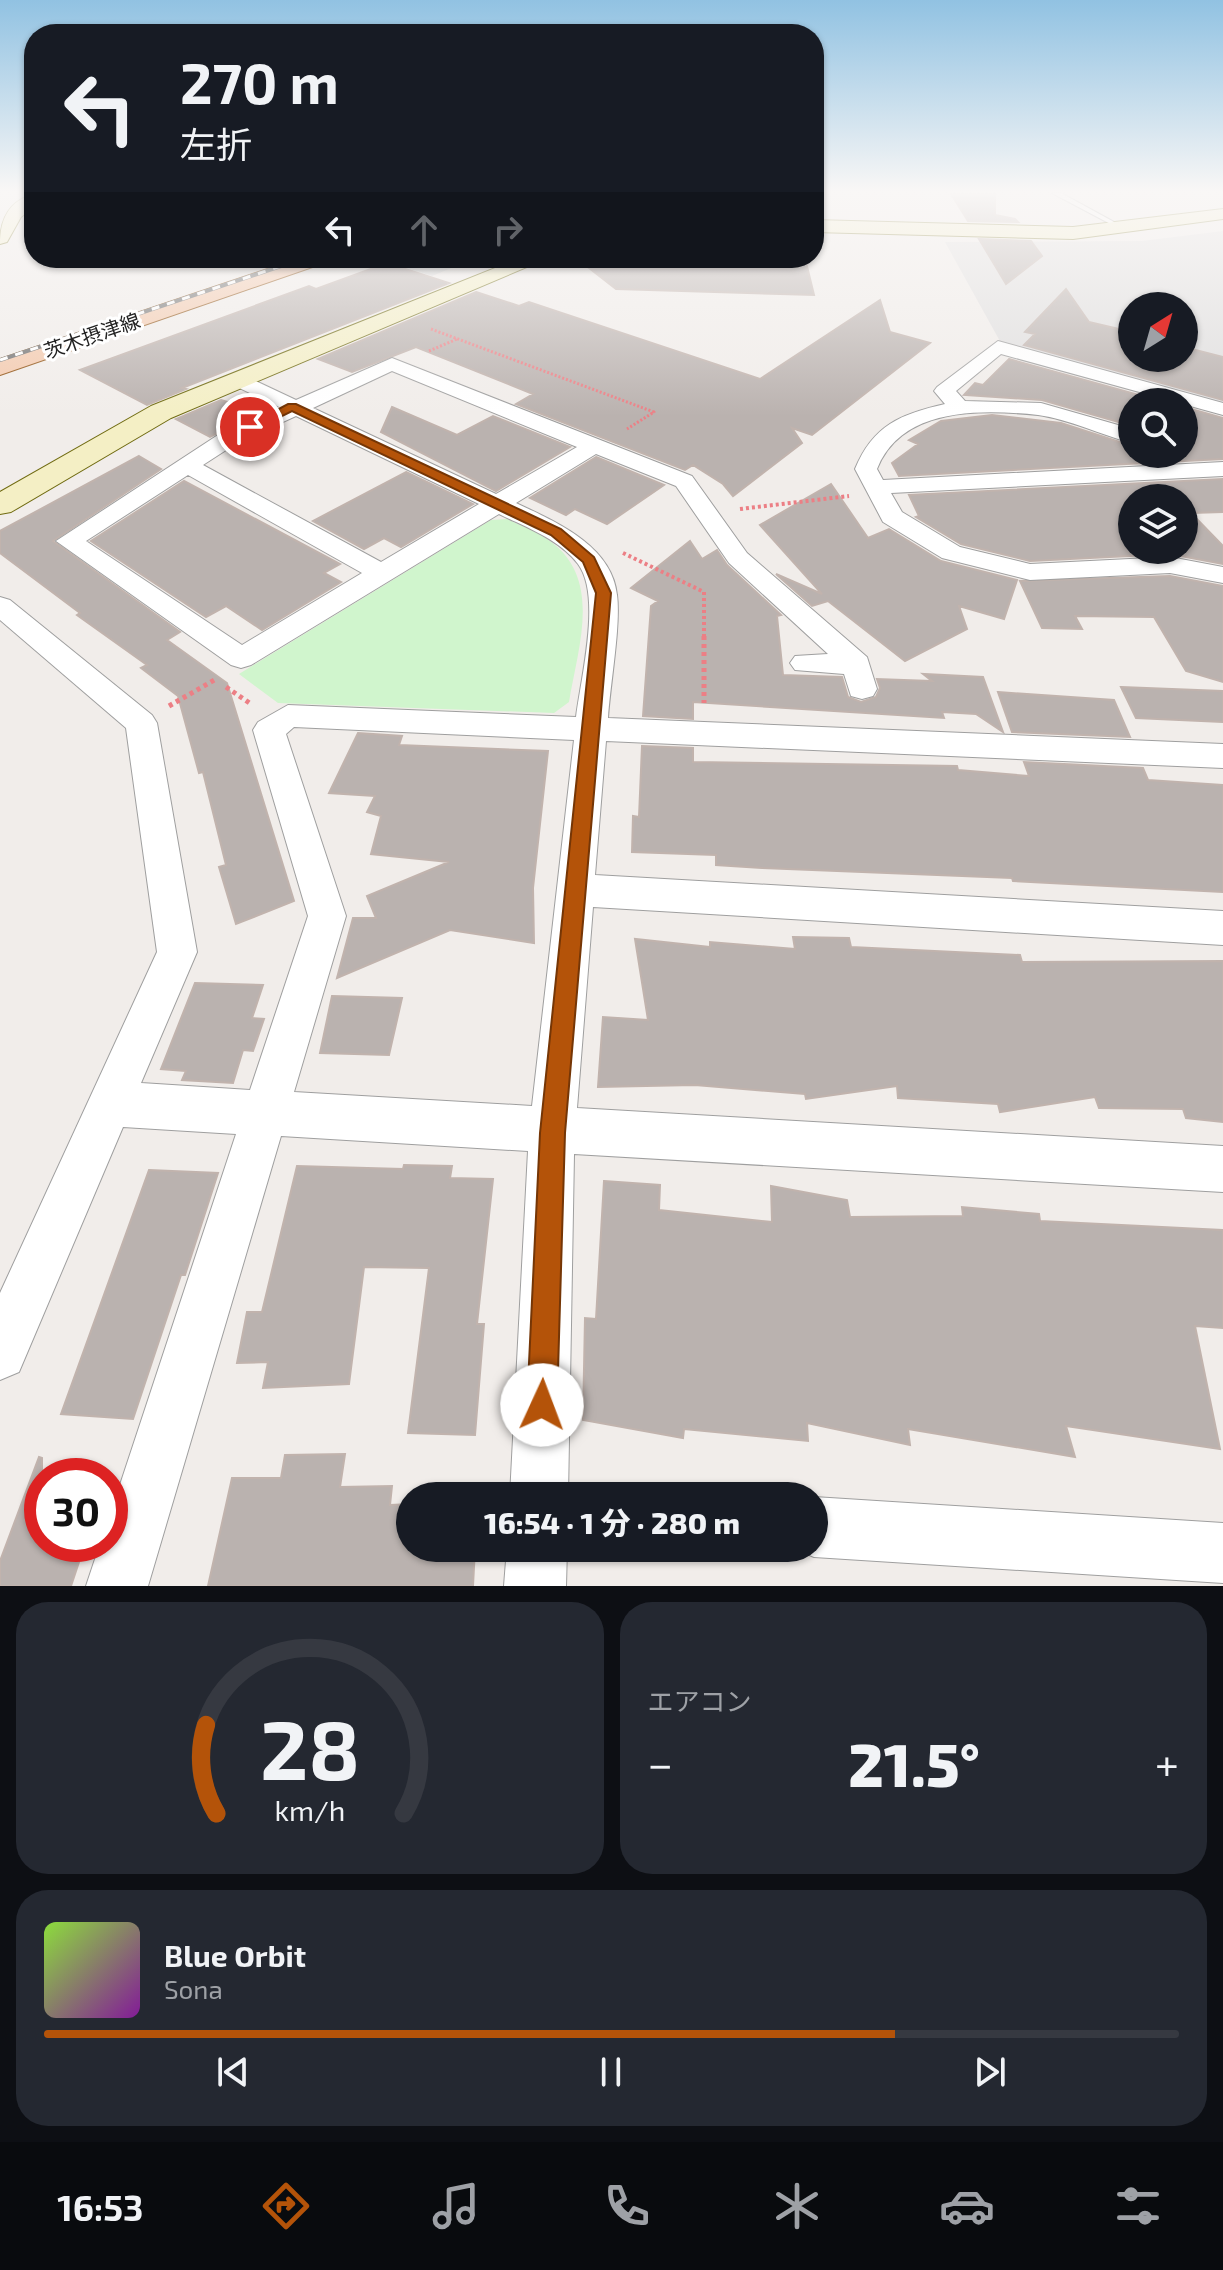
<!DOCTYPE html>
<html lang="ja">
<head>
<meta charset="utf-8">
<style>
	:root { --surface:#171b24; --page:#242831; --text:#f1f3f6; --muted:#9ea1a6; --line:#363941; --accent:#b45309 }
	body { margin:0; font-family:"Exo 2","Noto Sans JP",sans-serif; background:var(--page); color:var(--text); height:100vh; display:flex; flex-direction:column; font-size:30px; white-space:nowrap }
	* { box-sizing:border-box; margin:0 }
	p { font-size:26px; color:var(--muted) }
	.icon { flex:none; width:44px; height:44px; fill:none; stroke:currentColor; stroke-width:2; stroke-linecap:round; stroke-linejoin:round }
	.map { position:relative; height:1586px; overflow:hidden }
	.details { display:flex; flex-direction:column; gap:16px; padding:16px; background:#0d0f14; flex:1 }
	.details>* { flex:none }
	.hud { position:absolute; left:24px; top:24px; width:800px; height:244px; border-radius:32px; box-shadow:0 2px 6px #0004; background:#171b24; color:var(--text); overflow:hidden }
	.needle { width:52px; rotate:37deg }
	.tools { position:absolute; left:1118px; top:292px; display:grid; gap:16px }
	.tools a { display:grid; place-items:center; width:80px; height:80px; border-radius:50%; background:var(--surface); box-shadow:0 2px 6px #0004; font-size:40px }
	.speed { position:absolute; left:24px; top:1458px; display:flex; gap:16px; font-size:40px; font-weight:700; text-align:center }
	.speed>* { display:grid; place-content:center; width:104px; height:104px; border-radius:50%; background:var(--surface); box-shadow:0 2px 6px #0004; line-height:1 }
	.speed .limit { border:12px solid #d22; background:#fff; color:#111 }
	.pin { position:absolute; display:grid; place-items:center; width:68px; height:68px; color:#fff; margin:-34px; border:4px solid #fff; border-radius:50%; box-shadow:0 2px 8px #0007 }
	.me { position:absolute; width:88px; margin:-44px; rotate:2deg; stroke-linejoin:round; filter:drop-shadow(0 0 6px #0008) }
	.turn { display:flex; align-items:center; gap:28px; height:168px; padding:0 24px; font-size:36px }
	.turn .icon { width:104px; height:104px; stroke-width:2.5 }
	.turn b { display:block; font-size:56px; line-height:68px }
	.lanes { display:flex; align-items:center; height:76px; padding:0 24px; background:#0003; justify-content:center; gap:40px; direction:ltr }
	.lanes .off { opacity:.35 }
	.big { font-size:60px; font-weight:800; line-height:1.1 }
	.details .widget { flex:1; display:flex; flex-direction:column; justify-content:center; gap:12px; min-width:0; padding:0 28px; border-radius:32px; background:var(--page) }
	.details .dial { align-items:center; gap:0 }
	.dial svg { height:208px; overflow:visible; fill:none; stroke:var(--line); stroke-width:7; stroke-linecap:round; text-anchor:middle }
	.dial text { fill:var(--text); stroke:none }
	.song { display:flex; align-items:center; gap:24px }
	.cover { width:96px; height:96px; border-radius:12px; background:linear-gradient(135deg,hsl(90 70% 55%),hsl(290 70% 35%)) }
	.played { height:8px; border-radius:4px; background:linear-gradient(90deg,var(--accent) 75%,var(--line) 75%) }
	.keys { display:flex; justify-content:space-around; direction:ltr }
	.heat { display:flex; justify-content:space-between; align-items:center; font-size:44px; direction:ltr }
	.details .tiles { flex:1; display:grid; gap:16px; grid-template-columns:1fr 1fr }
	.widget:last-child { grid-column:span 2 }
	.trip { position:absolute; left:396px; top:1482px; width:432px; height:80px; border-radius:40px; background:var(--surface); box-shadow:0 2px 6px #0004; font-weight:800; line-height:80px; text-align:center }
	.dock { display:flex; height:128px; justify-content:space-around; align-items:center; background:#090b0e; color:var(--muted) }
	.dock .icon { width:56px; height:56px }
	.dock .on { color:var(--accent) }
	.dock b { font-size:36px; color:var(--text) }
	.map>svg:first-child { display:block }
</style>
</head>
<body>
<div class="map">
<svg width="1223" height="1586" viewBox="0 0 1223 1586">
	<rect width="100%" height="100%" fill="#f1edea"/>
	<path fill="#e0dfdf" fill-rule="evenodd" d="M1223 231V404L1001 343 945 242 1142 241ZM1132 306H1184V358H1132Z"/>
	<path fill="#d0f5cd" d="M507 519C520 525 535 531 547 539 604 577 578 646 569 702L554 713 278 703 239 674 491 520Z"/>
	<path fill="#dedede" d="M393 258H425L454 267 432 276 385 261Z"/>
	<path fill="#bab2af" stroke="#c1b3ad" stroke-width="2" fill-rule="evenodd" d="M951 194H995V215L1015 219 1018 222 968 221Z
		M979 239 1031 241 1042 256 1006 284Z
		M618 258H805L814 295 616 289 584 264Z
		M387 263 449 283 182 388 186 389 147 405 80 370 309 286 316 289Z
		M1066 289 1089 322 1132 332V358H1184V347L1223 357V400L1024 345 1035 334 1025 332Z
		M476 292 519 306 529 302 760 379 880 300 890 332 930 343 812 435 792 428 802 443 733 496 723 484 693 465 685 470 516 404 533 394 416 347 352 372 318 359Z
		M1009 359 1164 402H1132V426L1042 400 964 395 975 383 983 385Z
		M221 400 260 412 210 437 176 419Z
		M392 407 457 435 493 416 570 447 496 491 381 432Z
		M1184 407 1223 418V459L899 476 892 463 918 444 909 440 941 421 992 415 1061 423 1132 446V454H1184Z
		M139 456 161 469 53 541 180 632 167 640 227 683 294 901 236 924 219 867 226 865 203 772 199 773 178 696 141 668 147 665 77 615 80 613 0 553V531Z
		M596 457 664 485 607 524 575 509 566 515 530 498Z
		M406 472 473 504 401 547 384 538 364 549 313 521Z
		M1223 479V512L1191 513 1223 546V564L1170 554 1030 561 961 544 916 517 919 516 909 495ZM1132 498H1184V550H1132Z
		M184 481 340 564 324 573 341 582 262 630 226 606 206 617 91 541Z
		M831 484 868 538 889 529 941 561 1017 580 1004 619 959 606 967 629 905 661 828 601 812 606 776 574 822 594 760 525Z
		M690 541 702 559 717 550 727 565 781 615 777 616 783 675 842 677 848 697 861 702 876 697 880 688 877 679 932 681 923 674 983 677 1003 732 976 714 942 712 944 718 693 702V719L643 716 651 606 658 601 631 588Z
		M1170 576 1223 586V682L1186 671 1154 617 1075 616 1082 629 1042 628 1020 581Z
		M1121 687 1223 691V722L1136 718Z
		M998 692 1114 700 1130 737 1012 732Z
		M358 733 402 736 399 745 548 751 533 888 534 943 450 930 337 978 353 918H376L367 896 449 862 371 854 381 816 367 812 375 796 329 793Z
		M642 746 693 748V762L957 766 958 770 1029 776 1024 762 1143 768 1148 780 1223 785V892L1013 881 1012 878 762 868 716 865V855L632 852 633 816 639 817Z
		M793 937 849 938 851 947 1020 955 1022 962 1223 961V1122L1186 1118 1183 1109 1099 1108 1095 1097 1000 1112 998 1104 898 1098 897 1086 806 1099 805 1094 695 1085 598 1087 603 1017 648 1020 635 939 710 947V942L795 949Z
		M195 983 263 985 252 1018 264 1019 253 1051 243 1050 233 1083 182 1080 186 1071 161 1069Z
		M332 996 402 998 389 1055 320 1053Z
		M404 1165 452 1166 450 1178 493 1179 477 1324H484L475 1435 408 1433 429 1268 364 1267 349 1384 263 1388 268 1362 237 1363 247 1312H262L297 1166 403 1169Z
		M149 1170 218 1173 185 1275H181L133 1419 61 1414Z
		M604 1181 660 1185 659 1210 772 1222 771 1186 847 1200 850 1217 963 1216 962 1207 1039 1214 1040 1221 1223 1230V1328L1195 1326 1220 1449 1066 1426 1075 1457 908 1429 910 1445 807 1423 808 1441 684 1429 683 1438 583 1420 585 1318 596 1319Z
		M345 1454 340 1487 392 1486 390 1505 410 1504V1548H475L473 1586H208L232 1478H281L285 1455Z
		M39 1457 42 1458V1544H85L71 1586H0V1561Z"/>
	<g fill="none" stroke-linecap="round" stroke-linejoin="round">
		<defs>
			<path id="lane" d="M1052 193H1061L1125 228 1120 229Z"/>
			<path id="street" d="M998 341 1223 403V415L1001 354 956 391 965 401 1041 403 1132 429V443C1101 435 1069 419 1038 415 981 409 901 407 877 469L883 480 1223 462V476L891 493 902 512 960 547 1030 564 1170 557 1223 567V583L1170 573 1030 580 942 558 883 522 855 469C873 425 901 414 945 404L934 391 937 387Z
				M392 358 692 476 747 553 867 657 877 689 873 696 862 699 851 696 844 674 795 670 790 663 795 656 828 654 729 563 676 486 596 454 516 503C554 521 612 545 617 595 621 625 610 685 608 718L1223 744V768L606 741 595 875 1223 911V945L593 907 577 1108 1223 1146V1192L574 1154 568 1496H510L528 1151 281 1136 148 1586H86L100 1544H110V1515L236 1134 123 1127 19 1372 0 1380V1293L157 952 126 728 0 620V597L10 600 152 715 157 723 197 952 141 1083 250 1090 308 916 253 730 258 722 288 705 576 717C581 677 602 596 578 564 559 539 525 527 499 514L251 665 241 668 231 665 56 541 221 433 279 407 229 383 226 379 229 375H243L296 400ZM392 371 577 447 496 494 313 408ZM296 416 479 504 381 562 203 465 237 443ZM188 475 362 573 242 645 86 541ZM294 727 574 740 532 1106 294 1092 346 916 286 734Z
				M814 1497 1223 1523V1583L814 1557 793 1548H814Z
				M507 1548H567L566 1586H504Z"/>
			<path id="secondary" d="M34 194V207L21 217 7 242 0 244C0 220 8 201 34 194Z
				M1223 209V219L1073 239 814 232V220L1073 227Z
				M520 258H548L171 418 11 512 0 514V492L151 406Z"/>
			<path id="primary" d="M300 258H330L327 262 0 375V359Z"/>
		</defs>
		<use href="#lane" stroke="#9f9f9f" stroke-width="2"/>
		<use href="#street" stroke="#9f9f9f" stroke-width="2"/>
		<use href="#secondary" stroke="#706b11" stroke-width="2"/>
		<use href="#primary" stroke="#8f5110" stroke-width="2"/>
		<path stroke="#ec7f85" stroke-width="3" stroke-dasharray="2 2" stroke-linecap="butt" d="M431 329 654 412 627 429
			M429 351 457 339"/>
		<path stroke="#ec7f85" stroke-width="4" stroke-dasharray="3 3" stroke-linecap="butt" d="M740 509 849 496
			M623 553 704 592V638"/>
		<path stroke="#ec7f85" stroke-width="5" stroke-dasharray="4 4" stroke-linecap="butt" d="M704 636V703
			M226 687 251 704
			M169 706 216 679"/>
		<use href="#lane" fill="#fff" fill-rule="evenodd"/>
		<use href="#street" fill="#fff" fill-rule="evenodd"/>
		<use href="#secondary" fill="#f4efc5" fill-rule="evenodd"/>
		<use href="#primary" fill="#f3c9ad" fill-rule="evenodd"/>
		<defs>
			<path id="rail" d="M0 360 305 258"/>
		</defs>
		<use href="#rail" stroke="#707070" stroke-width="4"/>
		<use href="#rail" stroke="#fff" stroke-width="3" stroke-dasharray="8" stroke-linecap="butt"/>
	</g>
	<linearGradient id="sky" x2="0" y2="1"><stop stop-color="#91c2e2"/><stop offset="0.46" stop-color="#f9f7f6"/><stop offset="1" stop-color="#f9f7f6" stop-opacity="0"/></linearGradient>
	<rect width="1223" height="416" fill="url(#sky)"/>
	<path fill="#b45309" stroke="#753606" stroke-width="2" d="M288 404H296L561 529 594 557 611 593 565 1133 557 1405 552 1416 542 1420 532 1416 527 1405 540 1133 596 593 583 562 551 535 292 411 254 430 245 427Z"/>
	<g text-anchor="middle" stroke-width="6" stroke-linejoin="round" paint-order="stroke">
		<g font-size="20" fill="#222" stroke="#fff">
			<text transform="translate(92 336) rotate(-19)" y="7">茨木摂津線</text>
		</g>
	</g>
</svg>
<div class="tools">
<a><svg class="needle" viewBox="-14 -14 28 28"><path d="M0-13l5 13h-10z" fill="#e53935"/><path d="M0 13l5-13h-10z" fill="#9ea1a6"/></svg></a>
<a><svg class="icon" aria-label="search" viewBox="0 0 24 24"><circle cx="10" cy="10" r="6"/><path d="M15 15l6 6"/></svg></a>
<a><svg class="icon" aria-label="layers" viewBox="0 0 24 24"><path d="M12 4l9 5-9 5-9-5zM3 14l9 5 9-5"/></svg></a>
</div>
<div class="speed"><div class="limit">30</div></div>
<div class="pin" style="left:250px;top:427px;background:#d93025"><svg class="icon" aria-label="arrive" viewBox="0 0 24 24"><path d="M6 21V4h12l-3 4 3 4H6"/></svg></div>
<svg class="me" style="left:542px;top:1405px" viewBox="-20 -20 40 40"><circle r="19" fill="#fff"/><path d="M0-13L10 11 0 6-10 11z" fill="#b45309"/></svg>
<div class="trip">16:54 · 1 分 · 280 m</div>
<div class="hud">
<div class="turn"><svg class="icon" aria-label="left" viewBox="0 0 24 24"><path d="M17 20v-9H6M10 6l-5 5 5 5"/></svg><div><b>270 m</b>左折</div></div>
<div class="lanes"><svg class="icon" aria-label="left" viewBox="0 0 24 24"><path d="M17 20v-9H6M10 6l-5 5 5 5"/></svg><svg class="icon off" aria-label="ahead" viewBox="0 0 24 24"><path d="M12 20V5M6 11l6-6 6 6"/></svg><svg class="icon off" aria-label="right" viewBox="0 0 24 24"><path d="M7 20v-9h11M14 6l5 5-5 5"/></svg></div>
</div>
</div>
<section class="details">
<div class="tiles">
<div class="widget dial"><svg viewBox="0 0 100 80">
<path d="M14 69A42 42 0 1 1 86 69"/>
<path d="M14 69A42 42 0 0 1 10 35" stroke="#b45309"/>
<text x="50" y="56" font-size="32" font-weight="700">28</text>
<text x="50" y="72" font-size="11">km/h</text>
</svg></div>
<div class="widget"><p>エアコン</p>
<div class="heat"><a>−</a><b class="big">21.5°</b><a>+</a></div>
</div>
<div class="widget">
<div class="song"><i class="cover"></i><div><b>Blue Orbit</b><p>Sona</p></div></div>
<div class="played"></div>
<div class="keys"><svg class="icon" aria-label="previous" viewBox="0 0 24 24"><path d="M18 5L8 12l10 7zM5 5v14"/></svg><svg class="icon" aria-label="pause" viewBox="0 0 24 24"><path d="M8 5v14M16 5v14"/></svg><svg class="icon" aria-label="next" viewBox="0 0 24 24"><path d="M6 5l10 7-10 7zM19 5v14"/></svg></div>
</div>
</div>
</section>
<nav class="dock">
<b>16:53</b>
<svg class="icon on" aria-label="directions" viewBox="0 0 24 24"><path d="M12 3l9 9-9 9-9-9zM9 14v-3h6M13 9l2 2-2 2"/></svg>
<svg class="icon" aria-label="music" viewBox="0 0 24 24"><path d="M9 18V5l10-2v13"/><circle cx="6" cy="18" r="3"/><circle cx="16" cy="16" r="3"/></svg>
<svg class="icon" aria-label="phone" viewBox="0 0 24 24"><path d="M5 4h4l2 5-3 2q2 4 5 5l2-3 5 2v4C11 20 4 13 5 4z"/></svg>
<svg class="icon" aria-label="climate" viewBox="0 0 24 24"><path d="M12 3v18M4 7l16 10M4 17L20 7"/></svg>
<svg class="icon" aria-label="car" viewBox="0 0 24 24"><path d="M5 17H2v-5l4-1 3-4h7l3 4 3 1v5h-3M9 17h6M6 11h13"/><circle cx="7" cy="17" r="2"/><circle cx="17" cy="17" r="2"/></svg>
<svg class="icon" aria-label="filters" viewBox="0 0 24 24"><path d="M4 7h16M4 17h16"/><circle cx="9" cy="7" r="2"/><circle cx="15" cy="17" r="2"/></svg>
</nav>
</body>
</html>
